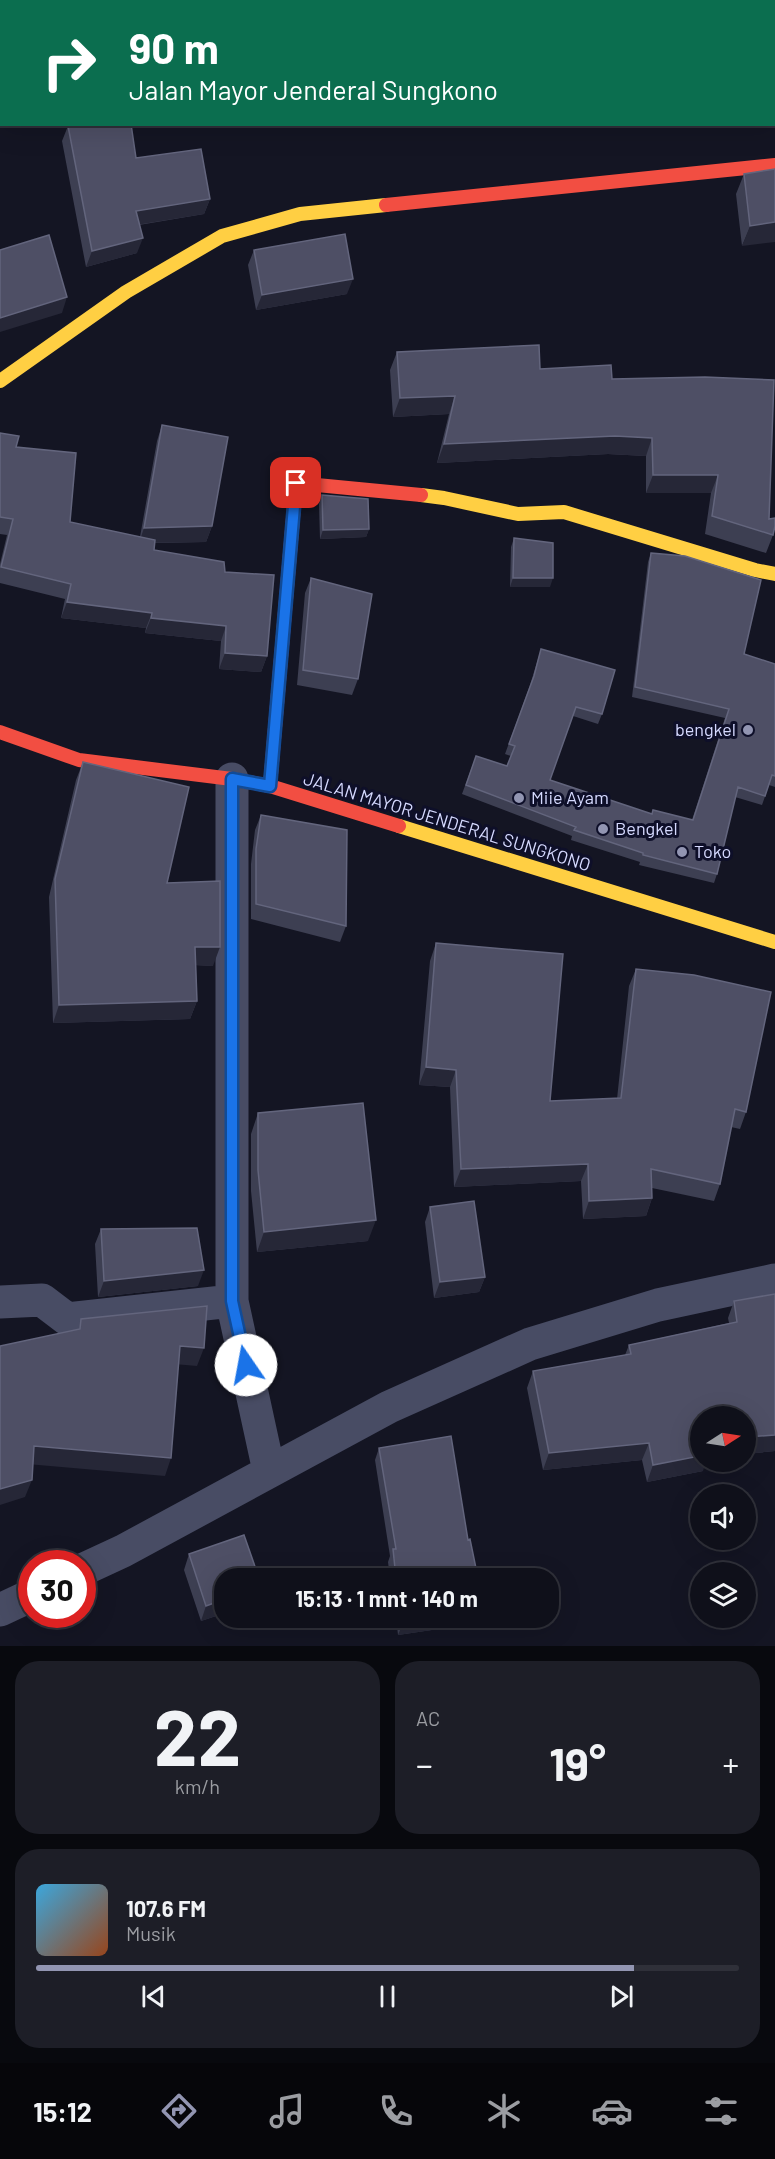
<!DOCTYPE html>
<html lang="id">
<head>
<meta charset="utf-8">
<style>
	:root { --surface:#0f101a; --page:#1d1e27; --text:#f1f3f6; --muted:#9b9da2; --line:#2f3039; --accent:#9295b2 }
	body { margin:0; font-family:Barlow,sans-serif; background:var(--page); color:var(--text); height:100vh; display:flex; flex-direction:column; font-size:22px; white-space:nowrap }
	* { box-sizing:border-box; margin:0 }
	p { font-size:20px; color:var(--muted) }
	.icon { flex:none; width:33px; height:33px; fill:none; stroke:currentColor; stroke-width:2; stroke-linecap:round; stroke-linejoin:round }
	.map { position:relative; height:1646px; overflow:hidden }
	.drawer { display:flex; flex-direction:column; gap:15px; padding:15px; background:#08090e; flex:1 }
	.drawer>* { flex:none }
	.top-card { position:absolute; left:0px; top:0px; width:776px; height:126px; box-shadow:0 6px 24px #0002,0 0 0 2px var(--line); background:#0b6e4f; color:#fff; overflow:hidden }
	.needle { width:39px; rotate:78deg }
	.buttons { position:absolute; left:690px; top:1406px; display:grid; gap:12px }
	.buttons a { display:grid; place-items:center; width:66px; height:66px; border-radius:50%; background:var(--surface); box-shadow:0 6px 24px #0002,0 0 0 2px var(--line); font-size:30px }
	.speed { position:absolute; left:18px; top:1550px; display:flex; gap:12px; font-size:30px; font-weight:700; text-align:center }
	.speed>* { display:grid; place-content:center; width:78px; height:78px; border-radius:50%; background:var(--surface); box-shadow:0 6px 24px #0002,0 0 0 2px var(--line); line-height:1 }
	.speed .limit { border:9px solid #d22; background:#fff; color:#111 }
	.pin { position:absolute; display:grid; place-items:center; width:51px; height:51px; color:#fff; margin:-26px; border-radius:12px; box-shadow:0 3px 9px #0006 }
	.me { position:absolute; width:66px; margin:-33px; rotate:348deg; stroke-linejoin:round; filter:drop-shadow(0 0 4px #0008) }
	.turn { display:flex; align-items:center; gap:21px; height:126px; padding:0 30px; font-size:27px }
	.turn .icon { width:78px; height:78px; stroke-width:2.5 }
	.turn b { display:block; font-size:42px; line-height:51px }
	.big { font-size:45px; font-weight:700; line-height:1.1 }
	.drawer .widget { flex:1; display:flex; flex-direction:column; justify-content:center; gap:9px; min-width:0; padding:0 21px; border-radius:24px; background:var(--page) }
	.drawer .dial { align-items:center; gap:0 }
	.dial b { font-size:78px; line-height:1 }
	.song { display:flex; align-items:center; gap:18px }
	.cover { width:72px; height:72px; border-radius:9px; background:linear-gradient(135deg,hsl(200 70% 55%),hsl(20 70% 35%)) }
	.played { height:6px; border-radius:3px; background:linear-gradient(90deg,var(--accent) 85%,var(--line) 85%) }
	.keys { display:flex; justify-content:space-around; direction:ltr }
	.heat { display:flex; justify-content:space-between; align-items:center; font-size:33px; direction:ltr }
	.drawer .tiles { flex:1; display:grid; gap:15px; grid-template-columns:1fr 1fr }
	.widget:last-child { grid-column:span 2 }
	.trip { position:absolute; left:214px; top:1568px; width:345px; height:60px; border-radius:24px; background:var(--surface); box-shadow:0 6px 24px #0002,0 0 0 2px var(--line); font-weight:700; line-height:60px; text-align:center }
	.tabs { display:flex; height:96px; justify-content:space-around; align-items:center; background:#06060a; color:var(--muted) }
	.tabs .icon { width:42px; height:42px }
	.tabs .current { color:var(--accent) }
	.tabs b { font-size:27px; color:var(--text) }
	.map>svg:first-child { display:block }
</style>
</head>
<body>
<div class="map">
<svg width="775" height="1646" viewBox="0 0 775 1646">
	<rect width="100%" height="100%" fill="#141523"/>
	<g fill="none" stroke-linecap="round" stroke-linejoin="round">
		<path stroke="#484c64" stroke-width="33" d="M232 779V1301L269 1471
			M0 1302 42 1300 67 1319 232 1301
			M82 1570 123 1551 389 1407 530 1344 658 1305 775 1280
			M0 1610 32 1595"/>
		<path stroke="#ffcf43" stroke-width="14" d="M0 381 126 292 222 236 300 214 386 205
			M421 495 444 498 518 514 564 512 755 570 775 574
			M399 826 775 942"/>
		<path stroke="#f24e42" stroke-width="14" d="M386 205 775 165
			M0 732 79 760 232 779 270 786 399 826
			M270 786 296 483 421 495"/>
	</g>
	<path fill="#3d3f52" d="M68 126 136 158 210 199 204 214 139 225 137 253 86 267 62 141Z
		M775 169 742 246 736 194 744 174Z
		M254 250 347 294 256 310 248 265Z
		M397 352 540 369 612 379 769 519 773 535 766 553 705 534 711 493H646V456L608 454 437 463 449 414 393 417 390 370Z
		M162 425 212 526 206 542 155 543 154 550 225 572 267 656 261 672 219 669 221 641 145 633 146 628 61 618 65 599 0 583V564L7 535 0 534V433L16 447 70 522 140 537 157 441Z
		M322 495 369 529 366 537 320 539 319 504Z
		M514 538 550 587H510L511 547Z
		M651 553 744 654 775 664V787L769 785 762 805 735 797 717 874 714 883 639 865 640 862 571 840 572 836 462 794 476 756 507 766 511 756 505 754 530 685 541 649 602 714 598 724 573 716 550 780 652 814 692 820 725 718 632 697 648 562Z
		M311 578 358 679 352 695 297 685 305 593Z
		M83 762 167 883 213 966 196 965 197 1001 190 1019 53 1023 49 897 76 780Z
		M261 815 346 926 340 942 251 919V864L255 830Z
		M436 943 550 1101 617 1099 629 986 636 969 746 1112 740 1129 731 1127 720 1184 714 1201 652 1188V1198L646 1216 583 1219 581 1181 454 1187 450 1087 419 1085 430 961Z
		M258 1113 368 1241 257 1252 251 1191V1134Z
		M430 1207 485 1277 479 1292 434 1298 425 1222Z
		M101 1229 198 1286 98 1297 95 1244Z
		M775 1294V1451L746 1454V1416H700L703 1471 647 1482 642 1460 543 1470 527 1388 533 1371 625 1355 629 1345 729 1323 728 1318 734 1301Z
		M379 1448 468 1540 478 1578H390L388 1562 390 1556 375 1460Z
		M189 1554 225 1578V1613L201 1621 184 1570Z
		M396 1617H482L479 1623 398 1635Z"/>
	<path fill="#262737" d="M210 199 204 214 130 226 136 211Z
		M775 222V242L742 246 750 226Z
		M143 238 137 253 86 267 92 251Z
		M353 279 347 294 256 310 262 295Z
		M67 297 62 313 0 332V318Z
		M455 396 449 414 393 417 400 398Z
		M615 436 652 438 646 456 608 454 437 463 444 444Z
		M653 475H718L711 493H646Z
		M212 526 206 542 139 543 144 528Z
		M369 529 366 537 320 539 323 530Z
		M513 578H553L550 587H510Z
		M67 602 152 613 146 628 61 618Z
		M151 618 226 626 221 641 145 633Z
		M225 653 267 656 261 672 219 669Z
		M195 947H220L213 966 189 965Z
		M197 1001 190 1019 53 1023 59 1005Z
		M426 1067 456 1070 450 1087 419 1085Z
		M588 1164 581 1181 454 1187 461 1169Z
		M652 1198 646 1216 583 1219 589 1201Z
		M376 1220 368 1241 257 1252 264 1232Z
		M204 1270 198 1286 98 1297 104 1281Z
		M485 1277 479 1292 434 1298 440 1282Z
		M180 1346 204 1348 197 1366 174 1364Z
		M775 1435V1451L746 1454V1437Z
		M649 1443 642 1460 543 1470 549 1453Z
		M34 1446 171 1458 165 1476 27 1464Z
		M700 1456V1461H706L703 1471 647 1482 653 1465Z
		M32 1480 25 1497 0 1505V1489Z
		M225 1599V1613L201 1621 206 1606Z
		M441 1617H482L479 1623 398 1635 403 1623Z"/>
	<path fill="#4e4f65" stroke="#63657d" stroke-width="1.5" d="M75 124H131L136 158 201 149 210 199 136 211 143 238 92 251 68 126Z
		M775 169V222L750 226 744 174Z
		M345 234 353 279 262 295 254 250Z
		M49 235 67 297 0 318V250Z
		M539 345 540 369 611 365 612 379 705 377 774 380 769 519 775 518V526L773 535 712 516 718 475H653L652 438 615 436 444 444 455 396 400 398 397 352Z
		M162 425 228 437 212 526 144 528Z
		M0 433 19 436 16 447 76 453 70 522 155 540 154 550 224 562 225 572 274 575 267 656 225 653 226 626 151 618 152 613 67 602 71 584 1 567 13 519 0 517Z
		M322 495 368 499 369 529 323 530Z
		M514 538 553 543V578H513Z
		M651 553 685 556 761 580 744 654 775 664V776L772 775 765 796 738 787 717 874 643 855V853L574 830 576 827 466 785 476 756 507 766 515 746 509 744 534 676 541 649 615 670 602 714 576 707 550 780 652 814 653 810 693 820 729 709 635 687Z
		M311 578 372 594 358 679 303 670Z
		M83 762 189 787 167 883 220 881V947H195L197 1001 59 1005 55 879Z
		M261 815 347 830 346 926 256 904V849Z
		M436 943 563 954 550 1101 621 1098 636 969 694 975 771 992 746 1112 735 1109 720 1184 651 1169 652 1198 589 1201 588 1164 461 1169 456 1070 426 1067Z
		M363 1103 376 1220 264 1232 258 1170V1113Z
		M474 1201 485 1277 440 1282 430 1207Z
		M197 1228 204 1270 104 1281 101 1229Z
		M775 1294V1435L746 1437V1416H700V1456L653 1465 649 1443 549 1453 533 1371 631 1354 629 1345 737 1322 734 1301Z
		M207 1306 204 1348 180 1346 171 1458 34 1446 32 1480 0 1489V1346L80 1329 81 1319Z
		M451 1436 468 1540 470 1539 478 1578H396L393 1549H396L379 1448Z
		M244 1535 259 1578H225V1599L206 1606 189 1554Z
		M402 1617H441L403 1623Z"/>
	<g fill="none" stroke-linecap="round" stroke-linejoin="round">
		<defs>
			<path id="route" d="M246 1365 232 1301V779L270 786 296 483"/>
		</defs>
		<use href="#route" stroke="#114b97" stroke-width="15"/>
		<use href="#route" stroke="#1a73e8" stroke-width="10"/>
	</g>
	<g fill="#9295b2" stroke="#0e0f29" stroke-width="2">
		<circle cx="748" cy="730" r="6"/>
		<circle cx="519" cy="798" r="6"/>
		<circle cx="603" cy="829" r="6"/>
		<circle cx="682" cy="852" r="6"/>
	</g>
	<g text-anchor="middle" stroke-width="6" stroke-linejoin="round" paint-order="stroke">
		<g font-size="18" fill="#d6daff" stroke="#0e0f29" text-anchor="start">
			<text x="736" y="736" text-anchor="end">bengkel</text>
			<text x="531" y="804">Miie Ayam</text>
			<text x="615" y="835">Bengkel</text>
			<text x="694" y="858">Toko</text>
		</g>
		<g font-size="18" fill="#d6daff" stroke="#0e0f29">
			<text transform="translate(447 822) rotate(17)" y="6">JALAN MAYOR JENDERAL SUNGKONO</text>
		</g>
	</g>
</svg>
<div class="buttons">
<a><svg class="needle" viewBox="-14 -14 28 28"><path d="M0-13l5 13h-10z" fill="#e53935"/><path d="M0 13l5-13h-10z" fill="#9b9da2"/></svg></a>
<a><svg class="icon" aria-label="sound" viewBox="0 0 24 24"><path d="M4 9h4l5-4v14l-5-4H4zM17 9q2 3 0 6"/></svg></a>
<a><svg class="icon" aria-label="layers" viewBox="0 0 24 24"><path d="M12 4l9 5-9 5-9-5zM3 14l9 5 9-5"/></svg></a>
</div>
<div class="speed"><div class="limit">30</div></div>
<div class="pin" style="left:296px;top:483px;background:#d93025"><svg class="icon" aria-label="arrive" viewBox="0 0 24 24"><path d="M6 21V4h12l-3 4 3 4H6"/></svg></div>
<svg class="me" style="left:246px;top:1365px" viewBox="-20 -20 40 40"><circle r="19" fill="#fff"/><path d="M0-13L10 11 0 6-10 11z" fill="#1a73e8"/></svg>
<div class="trip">15:13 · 1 mnt · 140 m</div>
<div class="top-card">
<div class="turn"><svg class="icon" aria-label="right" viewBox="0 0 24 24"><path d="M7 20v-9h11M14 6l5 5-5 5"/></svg><div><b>90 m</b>Jalan Mayor Jenderal Sungkono</div></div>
</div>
</div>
<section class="drawer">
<div class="tiles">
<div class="widget dial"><b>22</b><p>km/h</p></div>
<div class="widget"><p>AC</p>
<div class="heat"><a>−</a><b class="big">19°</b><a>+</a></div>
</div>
<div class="widget">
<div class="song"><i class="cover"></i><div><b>107.6 FM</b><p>Musik</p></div></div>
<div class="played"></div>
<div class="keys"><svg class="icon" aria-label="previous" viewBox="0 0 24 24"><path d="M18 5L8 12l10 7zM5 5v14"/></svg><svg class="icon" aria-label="pause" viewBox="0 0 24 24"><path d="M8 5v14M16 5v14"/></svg><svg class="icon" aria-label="next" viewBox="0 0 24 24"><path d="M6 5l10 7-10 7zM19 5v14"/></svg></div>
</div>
</div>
</section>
<nav class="tabs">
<b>15:12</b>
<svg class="icon current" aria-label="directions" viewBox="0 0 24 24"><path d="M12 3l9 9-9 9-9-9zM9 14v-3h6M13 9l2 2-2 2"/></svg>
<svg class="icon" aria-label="music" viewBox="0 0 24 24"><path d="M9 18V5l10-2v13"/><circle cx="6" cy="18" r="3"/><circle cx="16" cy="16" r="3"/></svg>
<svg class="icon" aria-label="phone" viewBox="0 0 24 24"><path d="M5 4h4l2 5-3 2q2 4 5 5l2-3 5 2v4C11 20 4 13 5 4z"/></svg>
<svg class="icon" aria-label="climate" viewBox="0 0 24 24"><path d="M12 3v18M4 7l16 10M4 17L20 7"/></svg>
<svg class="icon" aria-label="car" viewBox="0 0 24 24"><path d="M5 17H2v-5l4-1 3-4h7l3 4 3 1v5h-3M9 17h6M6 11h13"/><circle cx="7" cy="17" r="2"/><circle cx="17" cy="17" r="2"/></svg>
<svg class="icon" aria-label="filters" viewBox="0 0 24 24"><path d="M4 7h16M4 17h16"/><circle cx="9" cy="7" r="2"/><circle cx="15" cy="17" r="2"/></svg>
</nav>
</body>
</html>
